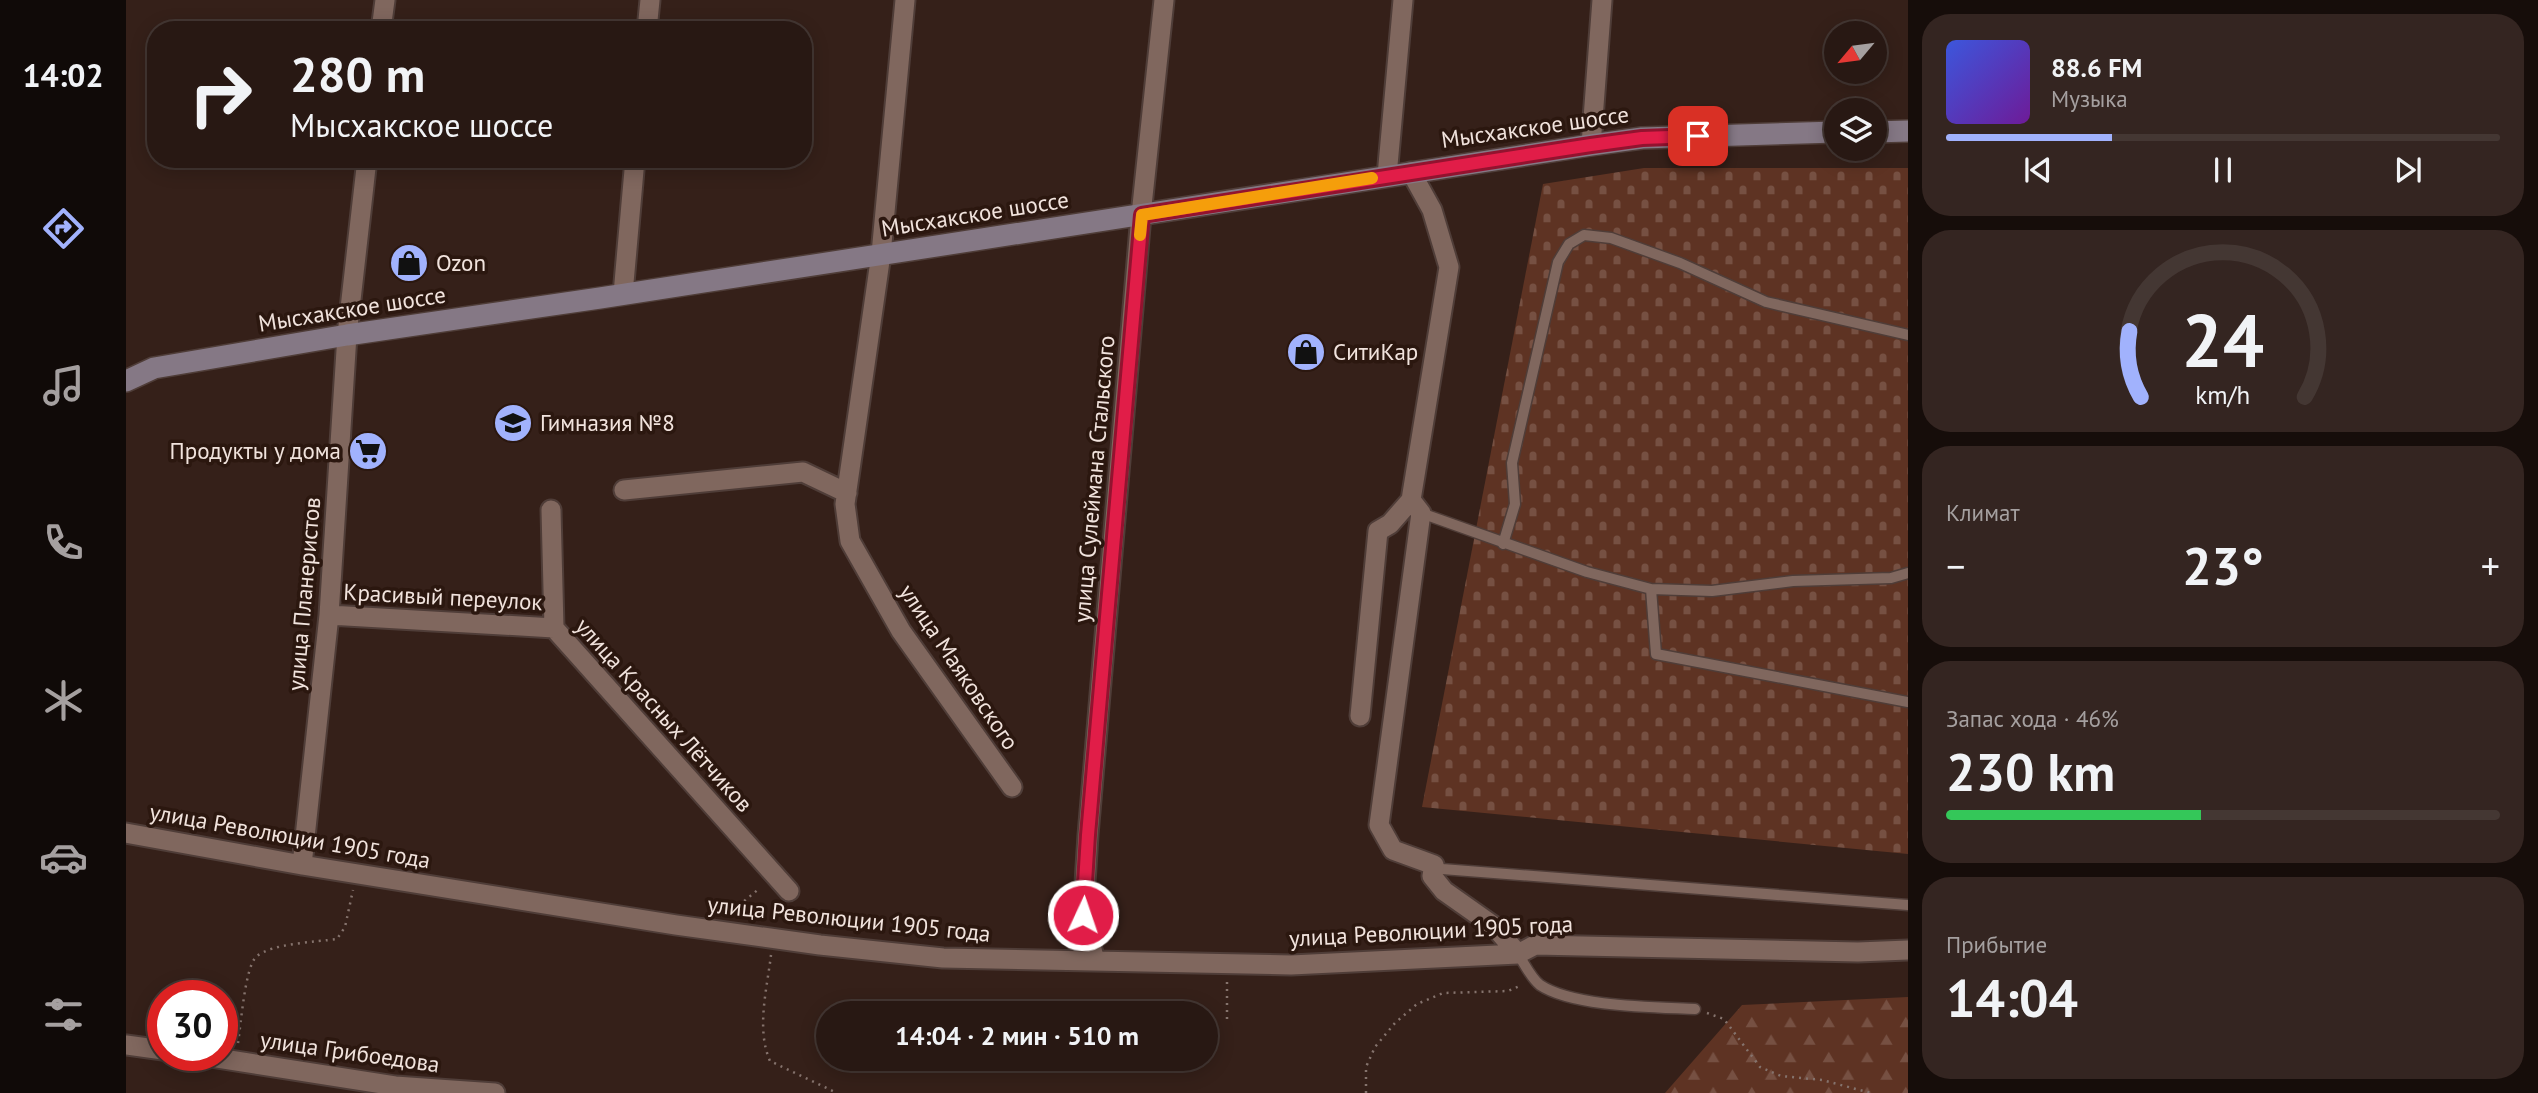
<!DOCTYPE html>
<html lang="ru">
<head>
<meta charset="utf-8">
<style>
	:root { --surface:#281813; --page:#342521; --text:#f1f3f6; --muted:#a5a0a0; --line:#443733; --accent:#a1b2fd }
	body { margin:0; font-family:"PT Sans",sans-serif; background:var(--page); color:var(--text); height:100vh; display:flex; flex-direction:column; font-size:26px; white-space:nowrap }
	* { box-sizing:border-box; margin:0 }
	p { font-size:23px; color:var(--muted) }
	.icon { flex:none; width:38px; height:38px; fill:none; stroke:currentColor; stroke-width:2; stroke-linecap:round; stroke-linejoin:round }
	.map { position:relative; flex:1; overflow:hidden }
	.drawer { display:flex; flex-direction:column; gap:14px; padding:14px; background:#160d0a; width:630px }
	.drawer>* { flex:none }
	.top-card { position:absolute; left:21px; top:21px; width:665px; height:147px; border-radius:28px; box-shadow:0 4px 18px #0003,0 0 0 2px var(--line); background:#281813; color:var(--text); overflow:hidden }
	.needle { width:46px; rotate:241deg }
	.controls { position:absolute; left:1698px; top:21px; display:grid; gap:14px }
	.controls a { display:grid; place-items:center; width:63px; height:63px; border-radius:50%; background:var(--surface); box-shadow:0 4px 18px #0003,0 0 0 2px var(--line); font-size:35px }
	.speed { position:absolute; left:21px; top:980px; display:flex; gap:14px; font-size:35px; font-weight:700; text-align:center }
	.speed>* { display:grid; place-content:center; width:91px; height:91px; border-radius:50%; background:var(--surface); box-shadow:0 4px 18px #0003,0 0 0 2px var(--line); line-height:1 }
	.speed .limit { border:10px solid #d22; background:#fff; color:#111 }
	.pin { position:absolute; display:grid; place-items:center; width:60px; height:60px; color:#fff; margin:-30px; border-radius:14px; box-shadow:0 4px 10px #0006 }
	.me { position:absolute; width:77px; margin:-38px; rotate:3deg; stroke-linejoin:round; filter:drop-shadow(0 0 5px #0008) }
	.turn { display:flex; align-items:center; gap:24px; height:147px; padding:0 28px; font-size:32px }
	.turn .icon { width:91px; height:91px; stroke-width:2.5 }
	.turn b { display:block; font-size:49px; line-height:60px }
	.big { font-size:52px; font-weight:600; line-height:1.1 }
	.drawer .card { flex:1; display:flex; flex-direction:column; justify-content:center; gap:10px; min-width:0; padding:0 24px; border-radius:28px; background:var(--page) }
	.drawer .dial { align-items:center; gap:0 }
	.dial svg { height:182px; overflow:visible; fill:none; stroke:var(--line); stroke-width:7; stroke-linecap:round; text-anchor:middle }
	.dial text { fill:var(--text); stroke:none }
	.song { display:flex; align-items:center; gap:21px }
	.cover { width:84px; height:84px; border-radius:10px; background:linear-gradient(135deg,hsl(230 70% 55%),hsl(280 70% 35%)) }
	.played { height:7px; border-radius:4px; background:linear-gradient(90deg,var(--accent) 30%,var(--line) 30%) }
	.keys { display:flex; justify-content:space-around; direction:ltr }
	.heat { display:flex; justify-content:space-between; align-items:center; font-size:38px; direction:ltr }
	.charge { height:10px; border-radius:5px; background:linear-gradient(90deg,#34c759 46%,var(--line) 0) }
	.trip { position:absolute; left:690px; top:1001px; width:402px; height:70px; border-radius:35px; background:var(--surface); box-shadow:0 4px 18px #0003,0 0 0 2px var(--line); font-weight:600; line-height:70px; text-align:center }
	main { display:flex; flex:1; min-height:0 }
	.dock { display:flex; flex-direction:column; width:126px; justify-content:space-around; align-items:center; background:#100a08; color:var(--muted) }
	.dock .icon { width:49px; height:49px }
	.dock .active { color:var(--accent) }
	.dock b { font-size:32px; color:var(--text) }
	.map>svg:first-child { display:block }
</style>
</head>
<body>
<main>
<nav class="dock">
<b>14:02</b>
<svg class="icon active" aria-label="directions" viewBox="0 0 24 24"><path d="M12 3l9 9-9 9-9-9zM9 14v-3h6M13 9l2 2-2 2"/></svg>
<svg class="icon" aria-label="music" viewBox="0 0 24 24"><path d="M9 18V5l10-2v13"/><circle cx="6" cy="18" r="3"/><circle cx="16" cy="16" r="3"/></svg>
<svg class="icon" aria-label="phone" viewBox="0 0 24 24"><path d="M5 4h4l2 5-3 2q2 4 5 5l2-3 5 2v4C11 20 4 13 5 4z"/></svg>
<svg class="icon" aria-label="climate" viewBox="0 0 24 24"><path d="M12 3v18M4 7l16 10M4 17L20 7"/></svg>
<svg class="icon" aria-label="car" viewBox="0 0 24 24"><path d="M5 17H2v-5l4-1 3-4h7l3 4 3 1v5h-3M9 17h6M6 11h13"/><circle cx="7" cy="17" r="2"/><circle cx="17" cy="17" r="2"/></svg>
<svg class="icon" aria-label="filters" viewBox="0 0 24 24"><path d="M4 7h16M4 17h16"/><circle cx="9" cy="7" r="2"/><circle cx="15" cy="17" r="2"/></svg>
</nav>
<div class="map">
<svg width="1782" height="1093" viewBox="0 0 1782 1093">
	<defs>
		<pattern id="forest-firs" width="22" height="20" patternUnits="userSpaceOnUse" patternTransform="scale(1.75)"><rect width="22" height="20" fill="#5e3323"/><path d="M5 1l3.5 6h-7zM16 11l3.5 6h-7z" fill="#765042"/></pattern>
		<pattern id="cemetery-stones" width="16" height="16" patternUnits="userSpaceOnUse" patternTransform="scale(1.75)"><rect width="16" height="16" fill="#5e3323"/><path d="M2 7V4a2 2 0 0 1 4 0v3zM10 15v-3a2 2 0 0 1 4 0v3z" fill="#765042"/></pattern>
	</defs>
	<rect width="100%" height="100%" fill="#352019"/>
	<path fill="url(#forest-firs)" d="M1782 997V1093H1539L1616 1005Z"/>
	<path fill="url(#cemetery-stones)" d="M1518 168H1782V854L1296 807 1417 184Z"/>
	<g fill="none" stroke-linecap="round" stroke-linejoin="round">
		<defs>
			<path id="lane" d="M1295 513 1461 572 1525 589 1586 591 1667 581 1765 578 1782 573
				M1377 544 1389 504 1386 463 1432 262 1443 244 1458 235 1485 238 1554 263 1640 302 1782 335
				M1525 589 1530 654 1782 702
				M1308 865 1316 869 1782 905
				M1392 954C1398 963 1405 978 1414 985 1447 1007 1529 1007 1569 1009"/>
			<path id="street" d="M779 0 755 254 719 504 724 541 775 631 886 787
				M255 30 259 0
				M521 30 524 0
				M1465 145 1476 0
				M1285 172 1306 210 1323 267 1285 500
				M1261 176 1277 0
				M497 294 509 159
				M498 490 677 472 721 493
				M1285 500 1295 513 1253 825 1267 850 1308 865 1306 876 1318 891 1369 927 1392 954
				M425 510 428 628 663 891
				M203 615 428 628
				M1234 716 1252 531 1264 524 1285 500
				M0 833 176 865 550 925 694 945 817 958 1165 965 1392 954 1409 945 1732 952 1782 950
				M176 865 203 615 221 335 241 159
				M969 961 957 915 962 835 1015 215 1038 0
				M0 1045 37 1050
				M72 1055 269 1086 369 1093"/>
			<path id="secondary" d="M1748 132 1782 131
				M0 381 28 368 221 335 474 298 1465 145 1516 138 1710 132"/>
		</defs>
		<use href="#lane" stroke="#4f3d38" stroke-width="13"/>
		<use href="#street" stroke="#4f3d38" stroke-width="23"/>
		<use href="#secondary" stroke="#4f3d38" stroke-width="24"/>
		<path stroke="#85736d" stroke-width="2.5" stroke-dasharray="2 5" stroke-linecap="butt" d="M593 912 611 907 634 888
			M645 955C641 989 630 1029 644 1061L711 1093
			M1101 982V1024
			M1581 1013 1598 1019 1634 1067 1655 1076 1696 1080 1745 1093
			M112 1043C115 1024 119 968 130 957 145 943 191 942 211 939L219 927 227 890
			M1240 1093V1067L1249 1047 1269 1023 1291 1004 1317 993 1382 991 1396 985"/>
		<use href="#lane" stroke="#80675e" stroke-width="10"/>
		<use href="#street" stroke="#80675e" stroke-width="19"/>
		<use href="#secondary" stroke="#857885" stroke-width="21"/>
	</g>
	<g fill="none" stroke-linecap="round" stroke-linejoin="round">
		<defs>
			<path id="route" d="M957 915 962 835 1016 215 1465 145 1516 138 1572 136"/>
		</defs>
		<use href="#route" stroke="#92132f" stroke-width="18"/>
		<use href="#route" stroke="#e11d48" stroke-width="12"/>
		<path stroke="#f59e0b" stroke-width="12" d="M1014 235 1016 215 1246 178"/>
	</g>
	<defs>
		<symbol id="shop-disc" viewBox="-11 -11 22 22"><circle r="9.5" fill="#a1b2fd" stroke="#2b170f"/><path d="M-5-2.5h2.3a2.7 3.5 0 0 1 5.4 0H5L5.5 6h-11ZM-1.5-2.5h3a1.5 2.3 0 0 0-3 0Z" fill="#111"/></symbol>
		<symbol id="school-disc" viewBox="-11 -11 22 22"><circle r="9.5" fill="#a1b2fd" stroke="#2b170f"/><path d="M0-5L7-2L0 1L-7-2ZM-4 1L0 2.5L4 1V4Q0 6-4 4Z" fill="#111"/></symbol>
		<symbol id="supermarket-disc" viewBox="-11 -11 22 22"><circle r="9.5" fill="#a1b2fd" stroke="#2b170f"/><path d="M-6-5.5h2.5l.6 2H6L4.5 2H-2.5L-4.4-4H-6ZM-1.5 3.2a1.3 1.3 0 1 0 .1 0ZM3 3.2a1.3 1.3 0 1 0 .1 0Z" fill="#111"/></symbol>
	</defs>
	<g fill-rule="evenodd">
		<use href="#shop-disc" x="261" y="241" width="44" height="44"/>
		<use href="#shop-disc" x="1158" y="330" width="44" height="44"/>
		<use href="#school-disc" x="365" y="401" width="44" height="44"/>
		<use href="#supermarket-disc" x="220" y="429" width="44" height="44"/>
	</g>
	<g text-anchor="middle" stroke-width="7" stroke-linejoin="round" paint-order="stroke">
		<g font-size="23" fill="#f1e3dd" stroke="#2b170f">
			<text transform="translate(1409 127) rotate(-8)" y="8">Мысхакское шоссе</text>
			<text transform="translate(849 214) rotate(-9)" y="8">Мысхакское шоссе</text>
			<text transform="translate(226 309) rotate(-9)" y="8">Мысхакское шоссе</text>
			<text transform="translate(968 479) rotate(-85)" y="8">улица Сулеймана Стальского</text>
			<text transform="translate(178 594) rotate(-85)" y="8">улица Планеристов</text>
			<text transform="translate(317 597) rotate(3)" y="8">Красивый переулок</text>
			<text transform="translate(833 667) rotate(56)" y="8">улица Маяковского</text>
			<text transform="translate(538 715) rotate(48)" y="8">улица Красных Лётчиков</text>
			<text transform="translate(164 836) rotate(10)" y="8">улица Революции 1905 года</text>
			<text transform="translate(723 919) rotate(6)" y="8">улица Революции 1905 года</text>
			<text transform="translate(1305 931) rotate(-3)" y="8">улица Революции 1905 года</text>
			<text transform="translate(224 1052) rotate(8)" y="8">улица Грибоедова</text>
		</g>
		<g font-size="23" fill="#f1e3dd" stroke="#2b170f" text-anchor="start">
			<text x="310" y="271">Ozon</text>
			<text x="1207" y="360">СитиКар</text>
			<text x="414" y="431">Гимназия №8</text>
			<text x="215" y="459" text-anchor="end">Продукты у дома</text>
		</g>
	</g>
</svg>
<div class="controls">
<a><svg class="needle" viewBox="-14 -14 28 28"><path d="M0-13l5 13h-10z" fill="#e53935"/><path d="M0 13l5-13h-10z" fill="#a5a0a0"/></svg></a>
<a><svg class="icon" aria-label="layers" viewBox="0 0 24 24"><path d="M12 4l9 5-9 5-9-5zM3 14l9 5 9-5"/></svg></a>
</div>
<div class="speed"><div class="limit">30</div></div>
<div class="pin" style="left:1572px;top:136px;background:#d93025"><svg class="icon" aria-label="arrive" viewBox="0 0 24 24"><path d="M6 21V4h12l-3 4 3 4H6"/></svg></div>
<svg class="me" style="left:957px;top:915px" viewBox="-20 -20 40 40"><circle r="17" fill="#e11d48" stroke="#fff" stroke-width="3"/><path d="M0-11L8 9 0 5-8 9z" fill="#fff"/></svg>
<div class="trip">14:04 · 2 мин · 510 m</div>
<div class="top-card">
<div class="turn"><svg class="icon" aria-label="right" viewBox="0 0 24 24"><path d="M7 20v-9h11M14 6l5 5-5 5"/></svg><div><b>280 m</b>Мысхакское шоссе</div></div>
</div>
</div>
<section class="drawer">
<div class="card">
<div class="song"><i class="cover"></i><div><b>88.6 FM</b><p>Музыка</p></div></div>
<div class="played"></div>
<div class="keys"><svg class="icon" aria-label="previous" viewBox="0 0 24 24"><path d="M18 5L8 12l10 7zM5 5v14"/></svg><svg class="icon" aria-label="pause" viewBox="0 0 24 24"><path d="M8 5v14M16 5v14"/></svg><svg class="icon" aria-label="next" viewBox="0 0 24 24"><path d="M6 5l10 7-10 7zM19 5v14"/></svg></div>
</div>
<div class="card dial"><svg viewBox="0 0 100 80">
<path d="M14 69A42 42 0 1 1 86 69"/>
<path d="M14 69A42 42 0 0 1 9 40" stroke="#a1b2fd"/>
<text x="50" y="56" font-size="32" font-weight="700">24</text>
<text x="50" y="72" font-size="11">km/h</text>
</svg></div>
<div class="card"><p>Климат</p>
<div class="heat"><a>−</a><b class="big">23°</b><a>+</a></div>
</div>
<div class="card"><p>Запас хода · 46%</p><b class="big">230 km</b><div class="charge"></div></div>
<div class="card"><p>Прибытие</p><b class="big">14:04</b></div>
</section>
</main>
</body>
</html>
